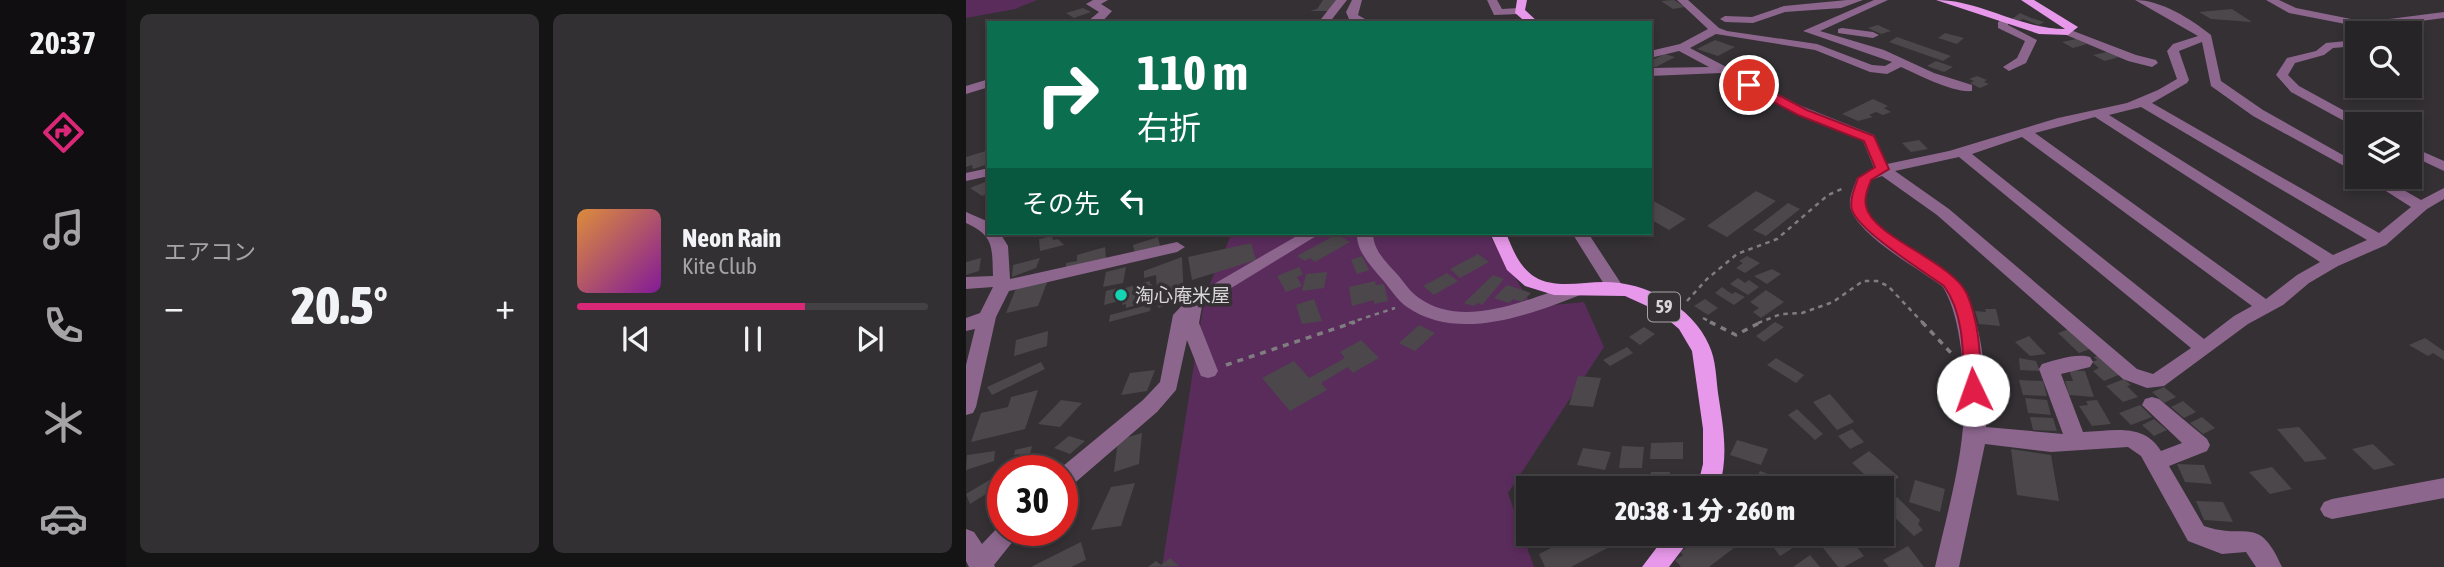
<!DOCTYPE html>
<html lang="ja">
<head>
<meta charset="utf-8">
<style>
	:root { --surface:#272427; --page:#333033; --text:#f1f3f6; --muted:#a4a4a7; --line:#434144; --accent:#db2777 }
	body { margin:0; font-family:"Asap Condensed","Noto Sans JP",sans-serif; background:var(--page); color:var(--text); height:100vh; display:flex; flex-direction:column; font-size:26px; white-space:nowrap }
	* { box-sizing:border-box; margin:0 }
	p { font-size:23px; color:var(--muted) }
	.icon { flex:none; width:38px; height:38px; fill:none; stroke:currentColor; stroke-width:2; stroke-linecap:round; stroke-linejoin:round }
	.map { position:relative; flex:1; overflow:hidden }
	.side { display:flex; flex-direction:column; gap:14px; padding:14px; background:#151415; width:840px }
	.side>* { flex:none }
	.hud { position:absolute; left:21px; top:21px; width:665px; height:214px; border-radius:0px; box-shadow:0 4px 10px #0003,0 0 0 2px var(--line); background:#0b6e4f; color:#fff; overflow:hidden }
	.fabs { position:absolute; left:1379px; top:21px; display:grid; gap:14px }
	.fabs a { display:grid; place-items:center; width:77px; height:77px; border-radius:0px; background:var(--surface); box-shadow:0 4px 10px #0003,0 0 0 2px var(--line); font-size:35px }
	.speed { position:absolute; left:21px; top:455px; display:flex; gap:14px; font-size:35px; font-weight:700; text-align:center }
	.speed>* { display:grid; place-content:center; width:91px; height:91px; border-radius:50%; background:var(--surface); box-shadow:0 4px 10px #0003,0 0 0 2px var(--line); line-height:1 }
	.speed .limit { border:10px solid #d22; background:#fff; color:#111 }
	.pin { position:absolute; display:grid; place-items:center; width:60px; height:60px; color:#fff; margin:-30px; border:4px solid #fff; border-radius:50%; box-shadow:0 2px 7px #0007 }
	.me { position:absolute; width:77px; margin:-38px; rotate:357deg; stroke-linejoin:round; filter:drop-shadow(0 0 5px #0008) }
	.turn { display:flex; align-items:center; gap:24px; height:147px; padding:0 35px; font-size:32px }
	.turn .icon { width:91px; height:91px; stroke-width:2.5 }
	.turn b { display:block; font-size:49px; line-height:60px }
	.then { display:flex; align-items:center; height:66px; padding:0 35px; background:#0003; gap:14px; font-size:26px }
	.big { font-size:52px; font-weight:800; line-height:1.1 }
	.side .tile { flex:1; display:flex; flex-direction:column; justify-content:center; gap:10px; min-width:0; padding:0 24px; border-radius:10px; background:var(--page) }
	.song { display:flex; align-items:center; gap:21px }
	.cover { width:84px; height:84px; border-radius:10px; background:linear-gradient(135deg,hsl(30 70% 55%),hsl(290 70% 35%)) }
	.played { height:7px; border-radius:4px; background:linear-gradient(90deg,var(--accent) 65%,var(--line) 65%) }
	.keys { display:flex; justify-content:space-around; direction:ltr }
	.heat { display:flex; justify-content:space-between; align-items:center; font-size:38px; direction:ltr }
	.side .tiles { flex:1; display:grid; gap:14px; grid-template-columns:repeat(2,1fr) }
	.trip { position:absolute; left:550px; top:476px; width:378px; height:70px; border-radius:0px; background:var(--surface); box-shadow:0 4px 10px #0003,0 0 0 2px var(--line); font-weight:800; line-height:70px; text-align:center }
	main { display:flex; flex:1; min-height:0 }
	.dock { display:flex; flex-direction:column; width:126px; justify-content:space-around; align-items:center; background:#100e10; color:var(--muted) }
	.dock .icon { width:49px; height:49px }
	.dock .current { color:var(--accent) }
	.dock b { font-size:32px; color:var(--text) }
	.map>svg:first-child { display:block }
</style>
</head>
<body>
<main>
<nav class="dock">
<b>20:37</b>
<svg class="icon current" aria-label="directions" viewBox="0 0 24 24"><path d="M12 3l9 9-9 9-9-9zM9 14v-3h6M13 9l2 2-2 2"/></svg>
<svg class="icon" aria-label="music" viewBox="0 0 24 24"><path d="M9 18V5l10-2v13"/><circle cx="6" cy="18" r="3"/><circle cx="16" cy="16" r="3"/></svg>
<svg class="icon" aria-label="phone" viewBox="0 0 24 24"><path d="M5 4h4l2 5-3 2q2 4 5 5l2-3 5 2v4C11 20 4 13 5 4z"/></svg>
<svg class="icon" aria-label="climate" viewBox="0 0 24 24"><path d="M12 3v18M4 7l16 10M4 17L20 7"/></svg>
<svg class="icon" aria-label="car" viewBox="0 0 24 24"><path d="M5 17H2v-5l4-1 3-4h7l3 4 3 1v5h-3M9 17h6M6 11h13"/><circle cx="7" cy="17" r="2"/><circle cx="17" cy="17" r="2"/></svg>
</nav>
<section class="side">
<div class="tiles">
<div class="tile"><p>エアコン</p>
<div class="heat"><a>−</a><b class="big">20.5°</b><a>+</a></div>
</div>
<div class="tile">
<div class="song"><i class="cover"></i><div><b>Neon Rain</b><p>Kite Club</p></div></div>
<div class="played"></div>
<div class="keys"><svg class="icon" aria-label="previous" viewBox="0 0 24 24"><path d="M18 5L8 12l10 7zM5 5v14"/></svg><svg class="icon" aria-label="pause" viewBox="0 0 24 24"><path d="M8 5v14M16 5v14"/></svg><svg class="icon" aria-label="next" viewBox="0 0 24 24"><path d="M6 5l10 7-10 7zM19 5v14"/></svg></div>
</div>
</div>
</section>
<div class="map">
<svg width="1478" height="567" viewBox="0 0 1478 567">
	<rect width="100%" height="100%" fill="#343034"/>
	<path fill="#5a2c5c" d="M0 0H71L49 9 0 18Z
		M266 233H522L567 307 618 302 638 347 542 493 568 567H196L239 295Z"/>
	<path fill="#4b474b" d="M357 0H370L363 11H344L351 9Z
		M708 0 719 7 707 9 695 1Z
		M117 8 125 12 108 18 100 13Z
		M1266 9 1286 22 1245 19 1233 12Z
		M1054 13 1065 18 1078 22 1073 25 1057 19 1052 21 1046 19Z
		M912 25 925 31 915 34 902 28Z
		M979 33 998 38 991 44 972 38Z
		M931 37 985 56 977 61 923 42Z
		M1110 39 1121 44 1107 48 1096 42Z
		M749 40 769 47 752 56 731 49Z
		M1141 52 1153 57 1139 61 1127 55Z
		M699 54 709 57 690 67 684 66V61Z
		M970 61 987 67 978 72 961 66Z
		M1011 76 1021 80 1018 82 1023 84 1014 88 1004 83 1008 81 1003 79Z
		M907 99 922 106 918 108 925 112 917 115 910 112 903 115 907 117 892 121 876 114Z
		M953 140 962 149 945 152 936 143Z
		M23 150V164L7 169 6 165 0 167V157Z
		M19 182 23 184V193L16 196 4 188Z
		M790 191 810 201 761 237 741 226Z
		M684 199 720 219 703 230 684 219Z
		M822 203 834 209 800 236 787 230Z
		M371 234 384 242 349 262 344 258 339 261 331 256Z
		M86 236 87 240 92 239 98 245 74 251 73 239Z
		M192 237 194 246 169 254 167 245Z
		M285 243 290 260 226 280 222 257Z
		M139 247 140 259 100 270V263L111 261V255Z
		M512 254 523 262 494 278 484 269Z
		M396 256 403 270 391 274 385 260Z
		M781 256 794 263 779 273 770 268 777 263 773 261Z
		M216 257 218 300 192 308 190 275 178 278V271Z
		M15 258 13 271 0 275V262Z
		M74 258 70 268 46 277 47 265Z
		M160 267 157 283 137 287 140 272Z
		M333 267 337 274 331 277 336 286 320 292 311 276Z
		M806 269 815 274 801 284 788 276Z
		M361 272 358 288 336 291 340 274Z
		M481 273 492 281 468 295 457 286Z
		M527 275 538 279 516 305 511 303 508 306 498 303Z
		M772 278 779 283 783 280 793 287 782 295 764 284Z
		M82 280 72 306 40 313 51 286Z
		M184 281V284H186L188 300 160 308V304L156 305 159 288Z
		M409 281 410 285 418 284 422 301 408 304V300L386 306 383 287Z
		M541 285 565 293 556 302 547 299 543 303 528 298Z
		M155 287 153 301 138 305 140 291Z
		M756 287 766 294 769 292 779 297 768 305 749 293Z
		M800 290 818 302 795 318 787 312 793 308 784 302Z
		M348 299 356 321 336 324 330 305Z
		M739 299 752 308 742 315 728 306Z
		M185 304 184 311 143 322 144 315Z
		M1019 309H1030L1034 326 1013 324 1009 311 1020 312Z
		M809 322 818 327 798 342 790 336Z
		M453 325 469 333 449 351 433 343Z
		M678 327 689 334 674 345 663 337Z
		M1103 329 1124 349 1113 353 1092 333Z
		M82 331 81 346 48 356 50 340Z
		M1063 336 1080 354 1064 356 1049 342Z
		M1459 338 1478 351V360L1467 353 1462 356 1443 345Z
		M395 340 413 358 387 373 382 367 355 383 361 390 324 411 296 378 328 361 343 378 379 358 374 352Z
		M661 347 667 353 644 366 637 360Z
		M1134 355 1155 374 1138 381 1127 371 1133 368 1126 362 1131 360 1128 357Z
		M810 358 838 375 830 383 801 365Z
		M1053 358 1070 361 1074 371 1054 370Z
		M75 362 79 369 26 395 21 387Z
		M189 370 181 391 155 395 164 373Z
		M1103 370 1119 371 1128 397 1103 395 1099 381H1107Z
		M612 376 635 378 627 407 603 405Z
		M1158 379 1165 385 1161 386 1172 397 1157 402 1140 386Z
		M1053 380 1077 381 1081 396 1057 395Z
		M1198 387 1210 397 1198 403 1186 392Z
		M72 390 59 429 5 442 15 413 42 407 45 397Z
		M864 394 888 422 871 430 847 402Z
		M1059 398 1081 400 1085 415 1062 413Z
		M95 400 116 403 94 427 72 424Z
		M1131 400 1145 424 1126 426 1113 406 1122 405 1120 401Z
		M1217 401 1230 412 1218 418 1205 407Z
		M1174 405 1186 417 1165 425 1153 413Z
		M831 409 857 434 849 440 822 415Z
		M1064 417 1087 418 1091 431 1067 430Z
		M1236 417 1249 428 1237 434 1224 423Z
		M1188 419 1201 430 1188 436 1176 425Z
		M1333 427 1361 459 1339 462 1311 429Z
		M886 429 898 442 884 449 872 436Z
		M176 433 173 464 148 472 152 440Z
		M103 436 119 441 104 454 88 448Z
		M771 440 802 449 795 465 764 455Z
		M717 442V459H684L685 443Z
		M1407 444 1429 465 1408 470 1386 449Z
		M66 446 63 458 50 466 54 454 48 455 49 450Z
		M656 446 678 447 676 468H653Z
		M617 448 645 452 639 470 611 465Z
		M1045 449 1085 455 1093 501 1051 495Z
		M29 451 28 461 0 470 1 455Z
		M903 451 933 477 915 490 886 463Z
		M86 460 98 464 90 471H74Z
		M1211 464 1238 465 1246 484 1219 482Z
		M1306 467 1326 489 1304 494 1283 472Z
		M794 471 816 479 812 488H774L779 479 788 482Z
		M37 472V477L27 483 31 487 4 504 0 494Z
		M685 472H704L703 488H683Z
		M949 480 979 489 974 512 943 502Z
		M169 483 155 526 125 530 145 487Z
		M37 496V519L26 521 33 512 25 509Z
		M931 497 954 520 952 524 957 530 948 536 923 512 928 508 923 503Z
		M1230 501 1257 502 1267 522 1238 520Z
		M915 520 930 535 912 548 899 534H915Z
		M569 534H588L567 544 564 536Z
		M613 534H643L649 544 605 567H579L573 554Z
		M739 534H776L781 538 743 567H715L709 560 717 555 714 552Z
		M812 534H832L838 541 814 556 802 540Z
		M882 536 898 556 878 567H872L854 544 864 538 868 544Z
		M115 542 120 560 105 567H65Z
		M942 546 958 567H923L917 560Z
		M844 555 854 567H827Z
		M204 558 213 566 182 567 190 561 195 565Z"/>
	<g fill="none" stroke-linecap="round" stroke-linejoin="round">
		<path stroke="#807d80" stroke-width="2.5" stroke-dasharray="4.5 4.5" stroke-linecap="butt" d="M721 301 741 279 771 254 811 239 862 195 878 188
			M737 318 747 323
			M383 323 429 308
			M792 323 815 314 836 313 867 302 897 281H911L922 286 957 323"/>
		<path stroke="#807d80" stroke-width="3.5" stroke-dasharray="6 6" stroke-linecap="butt" d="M744 322 770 335 795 322
			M956 322 986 354
			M260 365 389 322"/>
		<path fill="#8d668e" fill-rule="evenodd" d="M127 0H142L135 4 146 11 135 23 122 21 133 12 120 4Z
			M370 0H381L363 23H352Z
			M386 0H396L392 15 406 23H391L383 19 380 12Z
			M521 0H531L536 9 553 8 558 11 553 14 528 15Z
			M711 0H722L753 28 761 31 851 44 906 65 919 66 926 62 837 31 908 0H922L854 31 918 50 968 73 1006 85V91C987 93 953 75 935 67L921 74 904 72 849 50 750 34 724 48 833 105 908 135 921 164 983 151 1092 118 1161 103 1192 90 1211 79 1201 51 1207 44 1232 36 1169 0C1195 0 1225 19 1245 35L1255 81 1297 110 1391 163V173L1287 116 1245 86 1236 42 1213 51 1223 80 1221 83 1186 103 1413 233 1445 207 1398 177H1415L1455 200 1478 188V199L1461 209 1420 245 1372 266 1343 283 1317 305 1282 324 1198 386 1181 388 1157 379 971 215 916 176 905 180C903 188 898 198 900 207 906 234 974 259 991 281 1017 312 1022 387 1020 427L1097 434 1073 369 1076 364C1090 360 1110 353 1124 357L1127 362 1124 367 1095 374 1117 432C1145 431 1178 422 1195 451L1216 443 1176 405 1179 399 1186 397 1193 399 1241 439 1244 445 1241 451 1203 466 1238 526C1281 541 1292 513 1316 567H1290L1280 552 1256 554 1222 541 1175 456 1162 447 1085 452 1019 444 993 567H969C986 492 1007 427 995 349 992 327 988 306 977 287 952 268 897 239 885 210 881 200 888 187 891 178L908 168 897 141 824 110 755 73 684 76V68L743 67 713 51 684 58V51L714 44 742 29ZM1175 107 1401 240 1367 255 1143 115ZM1129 117 1354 262 1331 275 1300 299 1069 133ZM1056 137 1286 306 1268 316 1238 339 1006 154ZM993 157 1225 348 1187 374 1171 369 983 209 929 171Z
			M881 0H897L875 8 819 12 787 23 759 22 754 19 759 16 786 17 818 6Z
			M1300 0H1313L1330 8 1400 22 1478 12V18L1400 28 1323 13Z
			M1038 19 1042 20V25L1071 40 1060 63 1043 71 1037 67 1051 58 1059 41 1032 28V22Z
			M876 28 907 32 913 35 907 38 872 33V29Z
			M1102 29 1170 55 1190 60 1192 63 1186 67 1162 61 1098 34 1096 32Z
			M1391 40V46L1367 48 1358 55 1329 63 1322 75 1333 86 1397 121 1399 124H1391V128L1325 92 1310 75 1321 58 1350 51 1360 43Z
			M23 79V87L0 94V86Z
			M1444 146 1478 161V171L1444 155Z
			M23 168V176L0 181V173Z
			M0 212 23 222V233H34L42 246 44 279 211 242 219 247 211 252 43 291 30 317 10 407 7 413 0 415V365L9 329 0 331V318L14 313 27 287 0 289V277L27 276C26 246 28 236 0 223Z
			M336 233H355L236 306 233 323 252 371 249 376 242 378 235 376 221 340 210 390 191 412 104 487 96 489V471H91L177 400 194 382 207 315 222 299Z
			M391 233H407C407 250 420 262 431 274 438 282 444 292 453 298 500 331 563 297 611 284L620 290 617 294C565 314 493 343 441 307 431 300 424 288 416 279 405 266 390 251 391 233Z
			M606 233H622L658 288 655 292H643Z
			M1478 478V498L1366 519 1358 516 1354 509 1358 502 1366 499Z
			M37 522V530H56L28 565 29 567H3L0 561V529L8 532 16 544Z"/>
		<path fill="#e898ea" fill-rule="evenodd" d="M551 0H561L559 10 573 23H561L549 13Z
			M970 0C1014 0 1054 29 1099 29L1055 0H1068L1112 27 1102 35 1073 34Z
			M524 233H540C547 250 553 267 569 277 589 289 616 282 638 282 680 282 726 306 743 345 750 360 750 377 752 393 757 426 763 455 753 488H731L737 464V429L726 351 713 329 692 311 659 296 588 295 559 286 541 270Z
			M701 534H728L703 567H676Z"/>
	</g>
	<path fill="#e11d48" stroke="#92132f" stroke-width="2" d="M779 82H787L841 110 908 136 923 169 905 180C902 188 898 197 900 206 906 237 986 261 1001 294 1014 324 1014 358 1016 390L1014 395H1001L998 390C997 356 999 315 978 286 957 271 894 232 886 210 883 200 889 187 892 178L909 167 898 141 832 115 779 87Z"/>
	<circle fill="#13d5b4" stroke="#343034" stroke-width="2.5" cx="155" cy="295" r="7"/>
	<g text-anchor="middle" stroke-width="7" stroke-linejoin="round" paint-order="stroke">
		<rect fill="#343034" stroke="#a7a4a7" stroke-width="2" x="682" y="292.5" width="32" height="29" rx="5"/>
		<g font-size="18" font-weight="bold" fill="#d8d6d8">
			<text x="698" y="313">59</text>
		</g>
		<g font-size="19" fill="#d8d6d8" stroke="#343034" text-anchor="start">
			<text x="169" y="302">淘心庵米屋</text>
		</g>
	</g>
</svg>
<div class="fabs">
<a><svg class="icon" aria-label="search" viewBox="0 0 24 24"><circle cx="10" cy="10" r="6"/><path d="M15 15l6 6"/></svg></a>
<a><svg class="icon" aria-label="layers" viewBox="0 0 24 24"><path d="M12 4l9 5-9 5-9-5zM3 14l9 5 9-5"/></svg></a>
</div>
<div class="speed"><div class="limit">30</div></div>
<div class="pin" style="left:783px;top:85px;background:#d93025"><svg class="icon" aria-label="arrive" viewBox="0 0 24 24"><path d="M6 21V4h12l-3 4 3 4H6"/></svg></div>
<svg class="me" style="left:1007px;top:390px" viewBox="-20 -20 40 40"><circle r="19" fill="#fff"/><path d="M0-13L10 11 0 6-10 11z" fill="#e11d48"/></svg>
<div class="trip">20:38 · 1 分 · 260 m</div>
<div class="hud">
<div class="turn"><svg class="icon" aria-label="right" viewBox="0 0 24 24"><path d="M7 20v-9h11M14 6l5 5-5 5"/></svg><div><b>110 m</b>右折</div></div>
<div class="then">その先<svg class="icon" aria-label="left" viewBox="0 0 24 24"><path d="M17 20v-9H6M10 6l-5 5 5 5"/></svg></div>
</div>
</div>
</main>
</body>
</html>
